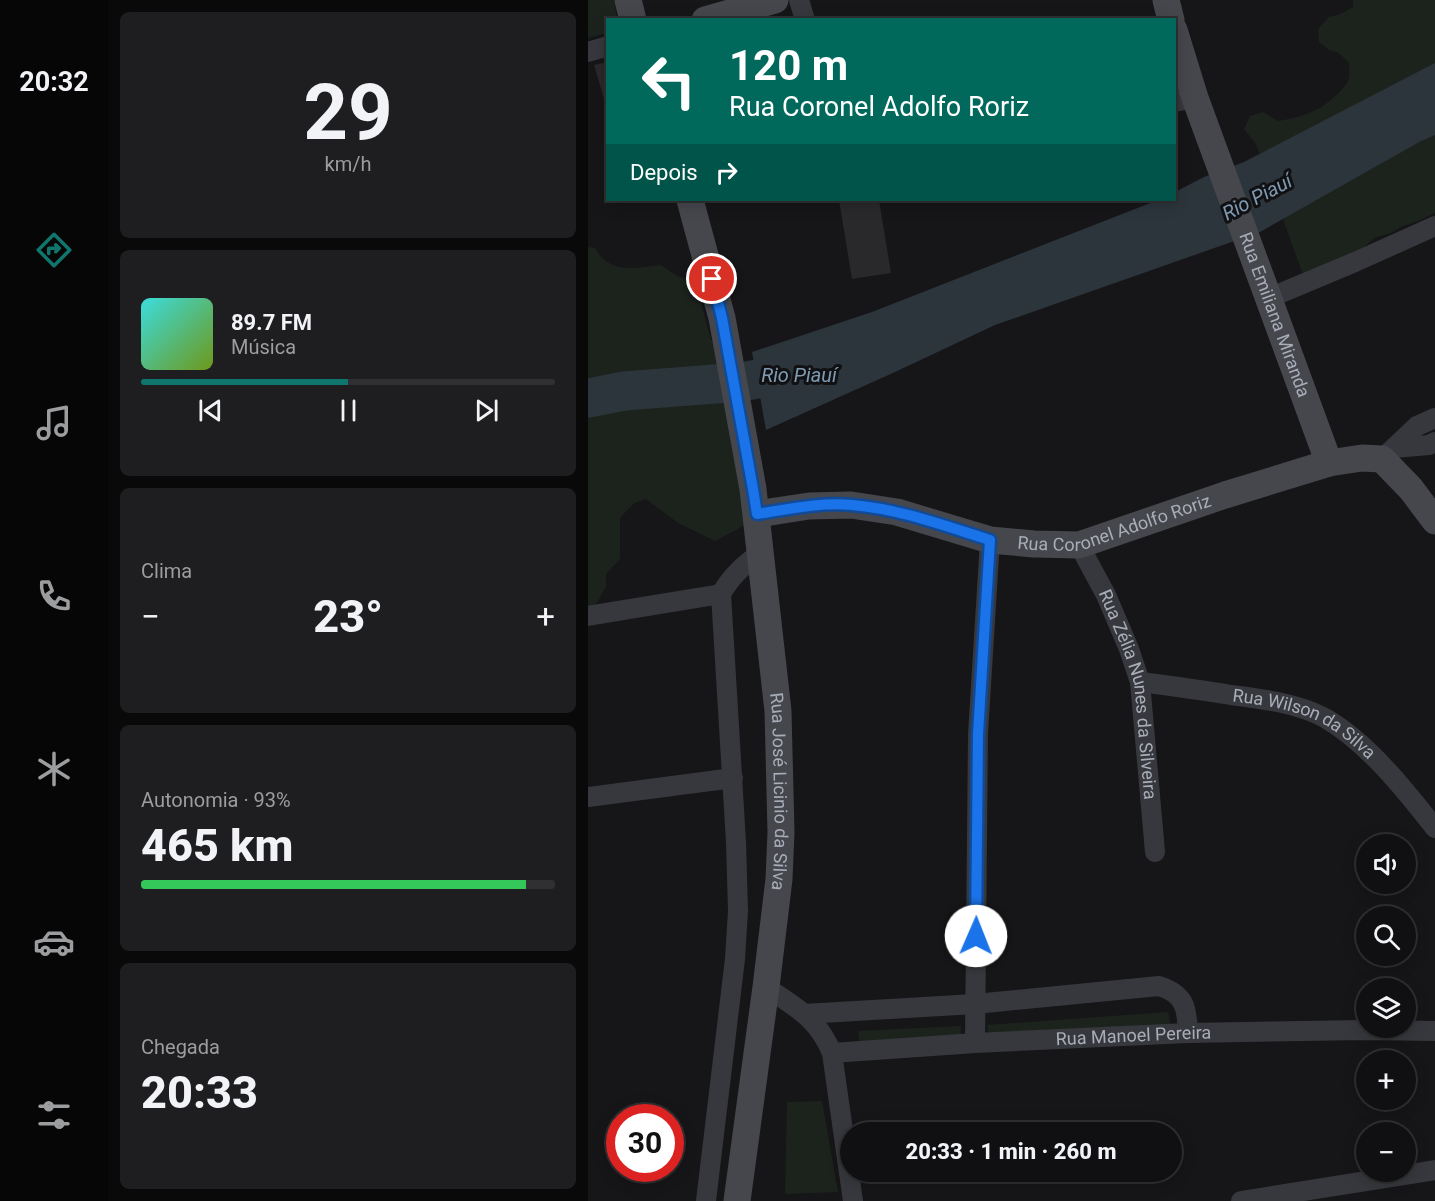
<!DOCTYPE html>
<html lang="pt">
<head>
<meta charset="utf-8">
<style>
	:root { --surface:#101012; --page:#1e1e20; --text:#f1f3f6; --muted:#9c9d9f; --line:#303032; --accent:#0f766e }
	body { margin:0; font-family:Roboto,sans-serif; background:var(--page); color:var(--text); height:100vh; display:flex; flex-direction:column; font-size:22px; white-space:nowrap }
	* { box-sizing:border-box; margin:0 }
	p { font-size:20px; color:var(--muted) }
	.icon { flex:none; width:33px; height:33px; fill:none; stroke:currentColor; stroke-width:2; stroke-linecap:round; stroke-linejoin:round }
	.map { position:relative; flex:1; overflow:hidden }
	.details { display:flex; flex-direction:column; gap:12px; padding:12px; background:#09090a; width:480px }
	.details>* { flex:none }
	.banner { position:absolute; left:18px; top:18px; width:570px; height:183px; border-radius:0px; box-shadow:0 3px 15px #0003,0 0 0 2px var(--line); background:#00695c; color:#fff; overflow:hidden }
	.buttons { position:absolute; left:768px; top:834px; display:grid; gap:12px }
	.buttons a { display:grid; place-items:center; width:60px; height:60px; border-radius:50%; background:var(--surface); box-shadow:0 3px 15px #0003,0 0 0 2px var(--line); font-size:30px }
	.speed { position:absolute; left:18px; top:1104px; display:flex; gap:12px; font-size:30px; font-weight:700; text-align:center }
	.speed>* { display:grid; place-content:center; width:78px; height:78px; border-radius:50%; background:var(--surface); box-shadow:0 3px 15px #0003,0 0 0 2px var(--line); line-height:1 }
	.speed .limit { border:9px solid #d22; background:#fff; color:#111 }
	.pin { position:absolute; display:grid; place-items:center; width:51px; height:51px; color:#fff; margin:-26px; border:3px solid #fff; border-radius:50%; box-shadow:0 2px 6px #0007 }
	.me { position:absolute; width:66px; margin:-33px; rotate:1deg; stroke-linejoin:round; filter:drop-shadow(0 0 4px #0008) }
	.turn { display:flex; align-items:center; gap:21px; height:126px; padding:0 24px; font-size:27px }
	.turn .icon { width:78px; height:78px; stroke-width:2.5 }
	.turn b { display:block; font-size:42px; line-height:51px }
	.then { display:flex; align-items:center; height:57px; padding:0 24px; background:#0003; gap:12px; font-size:22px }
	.big { font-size:45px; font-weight:800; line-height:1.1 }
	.details .tile { flex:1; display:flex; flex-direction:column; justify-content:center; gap:9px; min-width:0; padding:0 21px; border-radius:9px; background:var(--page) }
	.details .dial { align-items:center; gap:0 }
	.dial b { font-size:78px; line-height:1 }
	.song { display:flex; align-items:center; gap:18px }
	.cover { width:72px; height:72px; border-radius:9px; background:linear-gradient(135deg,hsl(180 70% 55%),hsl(80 70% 35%)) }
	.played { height:6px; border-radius:3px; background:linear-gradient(90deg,var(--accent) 50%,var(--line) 50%) }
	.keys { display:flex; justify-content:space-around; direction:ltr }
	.heat { display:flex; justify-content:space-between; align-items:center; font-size:33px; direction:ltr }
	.charge { height:9px; border-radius:4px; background:linear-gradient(90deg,#34c759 93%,var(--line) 0) }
	.trip { position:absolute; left:252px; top:1122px; width:342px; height:60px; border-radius:30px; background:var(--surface); box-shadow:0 3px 15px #0003,0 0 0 2px var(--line); font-weight:800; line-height:60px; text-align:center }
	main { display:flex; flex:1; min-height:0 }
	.dock { display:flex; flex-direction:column; width:108px; justify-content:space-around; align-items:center; background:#060607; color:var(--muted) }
	.dock .icon { width:42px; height:42px }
	.dock .active { color:var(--accent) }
	.dock b { font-size:27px; color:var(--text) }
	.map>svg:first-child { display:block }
</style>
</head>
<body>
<main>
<nav class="dock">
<b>20:32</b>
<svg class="icon active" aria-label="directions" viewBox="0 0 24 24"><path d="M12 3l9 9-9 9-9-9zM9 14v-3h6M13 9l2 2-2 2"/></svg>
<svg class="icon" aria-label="music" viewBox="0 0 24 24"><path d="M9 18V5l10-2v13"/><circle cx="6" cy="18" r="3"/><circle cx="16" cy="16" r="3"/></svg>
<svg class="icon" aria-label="phone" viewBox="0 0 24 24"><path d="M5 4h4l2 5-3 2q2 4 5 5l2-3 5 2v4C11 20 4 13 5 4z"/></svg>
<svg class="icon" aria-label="climate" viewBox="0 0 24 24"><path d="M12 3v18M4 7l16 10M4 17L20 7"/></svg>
<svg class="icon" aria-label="car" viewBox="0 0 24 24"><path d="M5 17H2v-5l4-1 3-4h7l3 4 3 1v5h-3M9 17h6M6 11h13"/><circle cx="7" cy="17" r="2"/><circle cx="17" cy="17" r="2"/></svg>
<svg class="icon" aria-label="filters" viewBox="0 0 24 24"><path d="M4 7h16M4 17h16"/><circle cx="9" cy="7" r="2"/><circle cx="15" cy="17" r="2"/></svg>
</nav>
<section class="details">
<div class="tile dial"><b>29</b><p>km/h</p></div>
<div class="tile">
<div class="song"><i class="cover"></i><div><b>89.7 FM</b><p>Música</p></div></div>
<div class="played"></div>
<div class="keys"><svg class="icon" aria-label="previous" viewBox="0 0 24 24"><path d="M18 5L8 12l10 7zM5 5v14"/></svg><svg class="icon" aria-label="pause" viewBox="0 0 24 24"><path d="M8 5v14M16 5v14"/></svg><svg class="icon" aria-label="next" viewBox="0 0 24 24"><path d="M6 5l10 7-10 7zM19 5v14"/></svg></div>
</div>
<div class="tile"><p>Clima</p>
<div class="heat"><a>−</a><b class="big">23°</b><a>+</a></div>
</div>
<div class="tile"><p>Autonomia · 93%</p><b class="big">465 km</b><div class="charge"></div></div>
<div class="tile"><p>Chegada</p><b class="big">20:33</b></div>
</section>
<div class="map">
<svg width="847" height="1201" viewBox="0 0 847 1201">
	<rect width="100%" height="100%" fill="#161618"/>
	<path fill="#1c231d" d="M0 0H26L29 19 20 20 19 33 0 38Z
		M765 0H847V213L830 221 813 227 803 233 786 238 777 246 775 254 724 280 714 272 668 144 656 129 662 116 675 112 690 121C713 117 729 113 746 97 752 92 759 85 761 78 762 74 761 67 761 63L751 53 741 50 731 42 730 29 741 17 753 14 765 7Z
		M0 247 7 248C22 275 47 268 73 265L89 276 109 282 111 296 123 340 144 347 166 518 150 529 127 541 90 523 58 499 46 503 32 518V559L18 574V587L0 618Z
		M580 1012 584 1031 403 1046 399 1025Z
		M373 1026 372 1048 273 1053 270 1031Z
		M234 1101 250 1192 197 1194 199 1102Z"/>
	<path fill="#2c353c" d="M847 63V135L833 141 672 232 407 325 307 372 178 430 164 352 284 312 570 200H586L587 192 616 177 656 162Z"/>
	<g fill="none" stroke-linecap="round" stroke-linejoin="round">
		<path stroke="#2c353c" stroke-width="39" d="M0 398 36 391 153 382 215 371 220 369"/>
	</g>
	<path fill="#29292c" d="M20 62V109H19L6 65Z
		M251 200H291L303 273 264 279Z"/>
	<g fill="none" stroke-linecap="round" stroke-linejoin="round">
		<g stroke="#37383d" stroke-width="20">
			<path d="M211 0 217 20"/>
			<path d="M0 52 20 46"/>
			<path d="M586 102 607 98"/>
			<path d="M681 298 767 262 847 226"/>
			<path d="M806 448 841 445 847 442"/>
			<path d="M794 459 829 426 847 418"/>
			<path id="s1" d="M491 545 518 595 541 649 552 682 567 852"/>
			<path d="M0 616 133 594"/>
			<path id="s2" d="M552 682C583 686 613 690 643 695 674 699 709 703 737 718 779 742 817 790 847 828"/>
			<path d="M0 797 145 778"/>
			<path d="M178 987C208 1008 229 1017 244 1053L265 1201"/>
			<path d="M216 1014 387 1004 571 986C597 994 599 1008 600 1033"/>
			<path d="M387 1043 390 734 402 540"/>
			<path id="s3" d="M244 1053 387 1043 600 1033 776 1030 847 1031"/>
			<path d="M118 1201 147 959 150 911 148 842 133 594C144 575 155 566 172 553"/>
			<path d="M653 1201 847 1170"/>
		</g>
		<g stroke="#45474d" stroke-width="27">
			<path d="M40 0 45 20"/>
			<path d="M578 0 583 20"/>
			<path d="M117 20 187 0"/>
			<path id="s4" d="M586 30 607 98 741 463"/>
			<path id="s5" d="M102 200 134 318 165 489 190 711 193 832 191 879 178 987 149 1201"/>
			<path id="s6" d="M169 514 221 506 263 505 309 512 402 540 446 544 491 545 637 495 741 463 774 458 794 459 823 489 847 521"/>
		</g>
	</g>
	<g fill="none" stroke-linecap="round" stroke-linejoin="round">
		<defs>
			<path id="route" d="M124 279 134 318 165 489 169 514C200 509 233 502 264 505 312 509 357 526 402 540L390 734 388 936"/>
		</defs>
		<use href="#route" stroke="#114b97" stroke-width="15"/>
		<use href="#route" stroke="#1a73e8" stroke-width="10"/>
	</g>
	<g text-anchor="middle" stroke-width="6" stroke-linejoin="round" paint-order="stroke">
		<g font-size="18" fill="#a8adb8" stroke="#111113">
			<text dy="6" stroke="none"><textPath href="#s4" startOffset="302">Rua Emiliana Miranda</textPath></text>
			<text dy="6" stroke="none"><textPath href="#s6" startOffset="366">Rua Coronel Adolfo Roriz</textPath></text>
			<text dy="6" stroke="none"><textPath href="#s1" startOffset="160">Rua Zélia Nunes da Silveira</textPath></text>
			<text dy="6" stroke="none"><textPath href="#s2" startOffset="172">Rua Wilson da Silva</textPath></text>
			<text dy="6" stroke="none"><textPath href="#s5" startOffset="600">Rua José Licinio da Silva</textPath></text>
			<text dy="6" stroke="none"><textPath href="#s3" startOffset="302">Rua Manoel Pereira</textPath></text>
		</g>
		<g font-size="20" font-style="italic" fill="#7f9bb3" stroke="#111113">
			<text transform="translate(669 197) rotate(-28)" y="7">Rio Piauí</text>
			<text x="211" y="382">Rio Piauí</text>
		</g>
	</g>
</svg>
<div class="buttons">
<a><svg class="icon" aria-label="sound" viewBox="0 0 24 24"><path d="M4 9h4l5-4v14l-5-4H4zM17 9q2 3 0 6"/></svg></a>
<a><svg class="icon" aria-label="search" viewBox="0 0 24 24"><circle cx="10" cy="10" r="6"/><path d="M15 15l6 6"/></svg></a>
<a><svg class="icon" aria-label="layers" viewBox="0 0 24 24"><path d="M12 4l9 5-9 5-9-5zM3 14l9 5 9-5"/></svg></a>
<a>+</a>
<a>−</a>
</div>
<div class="speed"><div class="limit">30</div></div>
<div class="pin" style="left:124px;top:279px;background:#d93025"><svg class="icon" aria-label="arrive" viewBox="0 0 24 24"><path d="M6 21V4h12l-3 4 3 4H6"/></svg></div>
<svg class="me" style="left:388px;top:936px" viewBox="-20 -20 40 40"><circle r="19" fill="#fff"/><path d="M0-13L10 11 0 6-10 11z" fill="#1a73e8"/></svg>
<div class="trip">20:33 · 1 min · 260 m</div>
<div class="banner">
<div class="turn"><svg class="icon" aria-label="left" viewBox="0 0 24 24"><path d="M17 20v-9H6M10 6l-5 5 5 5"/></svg><div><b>120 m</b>Rua Coronel Adolfo Roriz</div></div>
<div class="then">Depois<svg class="icon" aria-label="right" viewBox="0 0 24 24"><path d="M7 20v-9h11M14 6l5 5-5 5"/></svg></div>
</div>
</div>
</main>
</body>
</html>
